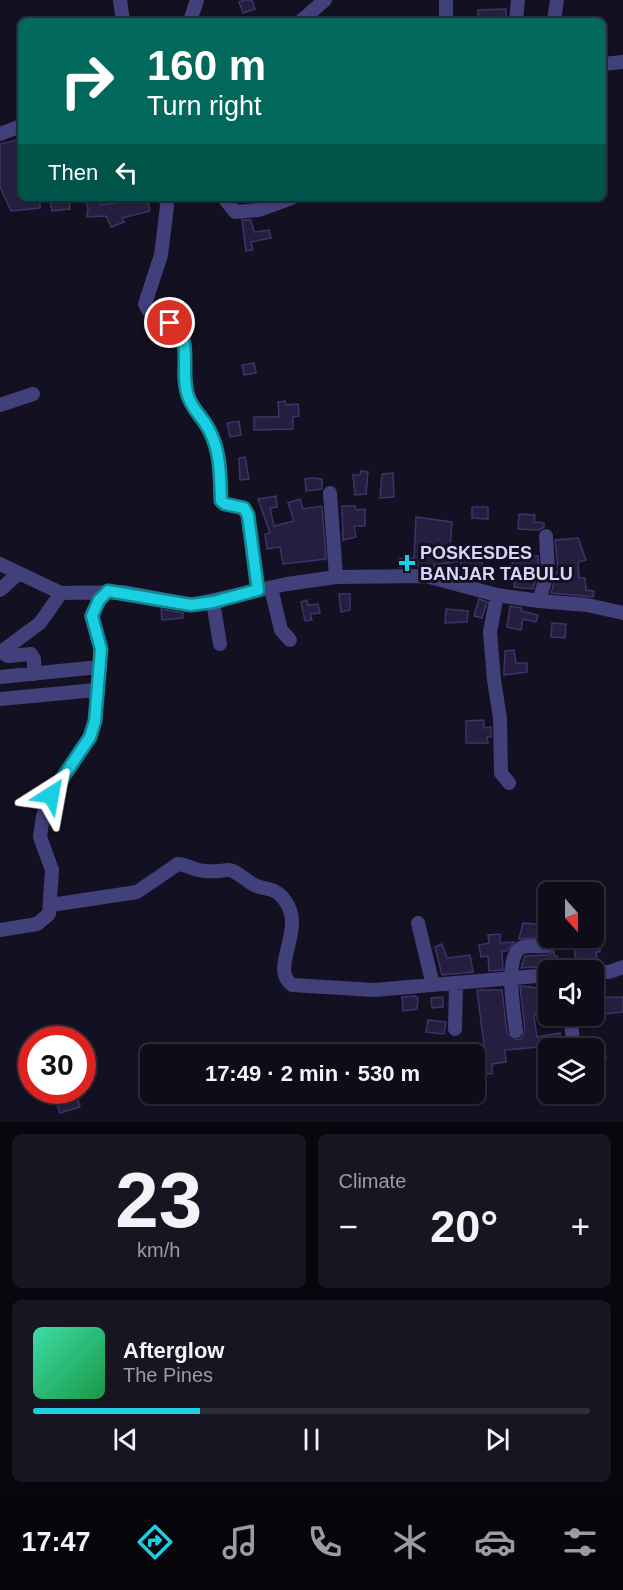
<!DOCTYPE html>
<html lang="en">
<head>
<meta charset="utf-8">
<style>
	:root { --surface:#0e0c19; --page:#171522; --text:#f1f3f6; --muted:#9b9ba2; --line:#2e2c38; --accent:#1acfe1 }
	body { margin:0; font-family:Helvetica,sans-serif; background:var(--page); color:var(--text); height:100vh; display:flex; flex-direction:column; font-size:22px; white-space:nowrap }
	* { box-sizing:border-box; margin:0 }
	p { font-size:20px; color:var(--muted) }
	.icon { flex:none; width:33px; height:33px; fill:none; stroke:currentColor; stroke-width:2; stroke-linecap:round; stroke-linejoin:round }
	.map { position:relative; height:1122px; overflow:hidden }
	.panel { display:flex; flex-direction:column; gap:12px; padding:12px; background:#08070e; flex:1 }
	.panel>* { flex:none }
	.hud { position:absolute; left:18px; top:18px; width:588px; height:183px; border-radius:9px; box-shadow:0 2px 4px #0004,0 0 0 2px var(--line); background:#00695c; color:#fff; overflow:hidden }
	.needle { width:39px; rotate:159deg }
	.tools { position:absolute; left:538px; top:882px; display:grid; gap:12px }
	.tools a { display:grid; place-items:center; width:66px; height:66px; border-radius:9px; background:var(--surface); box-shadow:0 2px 4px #0004,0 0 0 2px var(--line); font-size:30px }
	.speed { position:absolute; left:18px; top:1026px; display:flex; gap:12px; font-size:30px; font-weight:700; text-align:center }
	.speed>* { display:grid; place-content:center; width:78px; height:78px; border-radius:50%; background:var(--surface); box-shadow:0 2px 4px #0004,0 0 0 2px var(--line); line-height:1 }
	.speed .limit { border:9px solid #d22; background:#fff; color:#111 }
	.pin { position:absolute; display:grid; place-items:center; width:51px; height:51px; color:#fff; margin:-26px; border:3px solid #fff; border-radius:50%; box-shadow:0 2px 6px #0007 }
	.me { position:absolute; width:66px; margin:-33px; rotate:34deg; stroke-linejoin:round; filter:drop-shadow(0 0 4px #0008) }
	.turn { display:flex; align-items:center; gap:21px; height:126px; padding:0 30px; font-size:27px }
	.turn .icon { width:78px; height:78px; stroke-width:2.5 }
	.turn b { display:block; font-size:42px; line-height:51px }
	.then { display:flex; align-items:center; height:57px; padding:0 30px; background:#0003; gap:12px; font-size:22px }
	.big { font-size:45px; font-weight:700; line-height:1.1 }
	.panel .widget { flex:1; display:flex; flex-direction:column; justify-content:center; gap:9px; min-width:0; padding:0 21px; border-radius:9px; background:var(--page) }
	.panel .dial { align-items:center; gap:0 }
	.dial b { font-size:78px; line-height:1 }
	.song { display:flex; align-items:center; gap:18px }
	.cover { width:72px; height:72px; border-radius:9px; background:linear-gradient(135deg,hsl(160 70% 55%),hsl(140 70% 35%)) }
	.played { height:6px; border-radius:3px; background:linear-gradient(90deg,var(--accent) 30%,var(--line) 30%) }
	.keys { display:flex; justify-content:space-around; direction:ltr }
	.heat { display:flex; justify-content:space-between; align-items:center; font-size:33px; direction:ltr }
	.panel .tiles { flex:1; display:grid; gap:12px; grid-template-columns:1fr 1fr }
	.widget:last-child { grid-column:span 2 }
	.trip { position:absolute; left:140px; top:1044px; width:345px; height:60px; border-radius:9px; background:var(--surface); box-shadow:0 2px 4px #0004,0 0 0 2px var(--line); font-weight:700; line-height:60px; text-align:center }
	.tabs { display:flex; height:96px; justify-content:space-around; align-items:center; background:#06050a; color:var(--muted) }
	.tabs .icon { width:42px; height:42px }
	.tabs .selected { color:var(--accent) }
	.tabs b { font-size:27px; color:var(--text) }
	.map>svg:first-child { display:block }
</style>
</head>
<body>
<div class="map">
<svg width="623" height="1122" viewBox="0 0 623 1122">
	<rect width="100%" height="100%" fill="#131021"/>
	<path fill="#251e3f" stroke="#3d3369" stroke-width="1.5" d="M245 0H252L255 9 243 13 239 2Z
		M506 9V17L478 21V10Z
		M21 139V198H40V208L11 211 0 187V144Z
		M49 198H69L70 209 52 211Z
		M84 198H99L101 205 147 198 150 211 122 218 124 222 111 227 106 216 87 217 88 208Z
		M242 220H251L254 232 269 230 271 238 251 242 253 250 246 251Z
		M254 363 256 373 244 375 242 365Z
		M285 401 286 405 298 404 299 416 293 417V429L254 430V417H279L278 402Z
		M239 421 241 435 230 437 227 423Z
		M245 457 249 479 240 480 239 458Z
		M361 471 368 472 366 494 355 495 353 475H360Z
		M393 473 394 497 380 498 382 474Z
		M312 478 322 479V489L306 491 305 479Z
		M276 496 277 507 270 508 274 526 294 521 288 503 300 499 303 509 322 506 326 559 283 564 280 547 267 549 265 534 270 533 258 499Z
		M342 506H355L356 510 365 509V526H354L356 537 343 540Z
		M472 507H488V519L472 518Z
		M519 514 535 515 534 522 544 523V527L539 530 518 529Z
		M416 517 452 522 450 549 483 553 481 579 462 576 464 566 460 565 461 561 434 565V569L420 566 399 567V559L414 558Z
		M578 538 586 560 578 562 579 578H585L586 590 594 591 593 597 551 593 558 569 555 540Z
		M513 546 531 549 530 556H538L539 570 533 589 514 587 516 574H512Z
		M339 594H350V610L341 612Z
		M479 599 487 602 482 618 474 616Z
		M307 600 308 605 318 604 320 613 310 614 312 620 305 621 301 602Z
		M510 606 522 608 521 611 538 615 536 622 523 619 521 630 507 627Z
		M161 609 183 613V618L162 620Z
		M446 609 468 611 467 622 445 623Z
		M552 623 566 624 565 638 551 637Z
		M514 650 516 663H527V672L504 675 505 651Z
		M484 720V728L491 727V737H487L488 743H466V721Z
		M523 923 549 925V937L519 939Z
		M500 934V943L514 942 507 951H502L503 970 489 971 488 956 481 957 479 945 489 943 488 935Z
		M589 938 590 946 600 945V952H596L597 959 590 964 576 965 574 939Z
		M442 944 447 958 470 955 473 972 442 975 435 947Z
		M554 951V956H557L555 969 548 966 521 968 525 956 548 955Z
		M520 986 538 988 541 1001 534 1017 537 1037 560 1033 561 1045 505 1050 506 1062 492 1064V1074L481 1073 482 1066 478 1067 476 1055 485 1053 477 990H502L507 1033 517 1040 522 1038 525 1030Z
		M415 996 418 998 417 1009 403 1011 402 997Z
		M443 997V1007L432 1008 431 998Z
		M623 997V1012L596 1015 594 998Z
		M428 1020 446 1022 444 1034 426 1032Z
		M604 1048 606 1059 594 1062V1049Z
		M70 1098 71 1101 78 1100 80 1107 60 1113 56 1103Z"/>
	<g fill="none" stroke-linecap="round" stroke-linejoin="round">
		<path stroke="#42407a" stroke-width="14" d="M120 0 123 21
			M190 21 197 0
			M301 21 325 0
			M446 21V0
			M516 21 518 0
			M554 21 557 0
			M603 64 623 62
			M0 134 21 126
			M166 198 167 206 161 255 145 304C151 321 171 318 180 331 190 347 182 367 185 385 188 404 200 413 209 429 221 452 220 475 221 501L225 504 244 508 248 515 257 590
			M224 198 235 212 259 210 292 198
			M0 405 33 394
			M0 564 61 593 123 592 191 605 287 584 336 577 330 493
			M336 577 426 576 497 595
			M271 588 281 630 290 640
			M0 590 19 573
			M539 601 587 605 623 613
			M213 602 220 644
			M34 674V659L31 654 8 656 1 652 40 623 61 593
			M0 677 99 667
			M0 699 96 690
			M509 783 501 773 500 718 494 680 490 632 497 595 539 601 548 571 546 536
			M51 905 137 892 178 864C188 865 196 871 205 871 236 873 222 862 251 883 262 891 272 885 283 898 309 928 268 967 292 985L374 990 549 975
			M418 923 433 985
			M0 930 37 924 49 914 52 870 40 837 43 816 51 795 90 737 95 721 101 649 91 616 99 600 108 591
			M594 972H609L623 967
			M570 1016 573 1040
			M455 1029 456 984
			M516 1031C514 1013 505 964 518 950 523 944 540 947 547 946"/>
	</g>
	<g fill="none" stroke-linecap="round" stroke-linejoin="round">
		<defs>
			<path id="route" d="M51 795 90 737 95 721 101 649 92 616 99 600 108 591 191 605 213 602 258 590 248 515 244 508 225 504 221 501C220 473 221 447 205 423 199 414 192 408 188 396 179 370 195 340 170 323"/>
		</defs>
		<use href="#route" stroke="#118792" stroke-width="15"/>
		<use href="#route" stroke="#1acfe1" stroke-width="10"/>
	</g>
	<path fill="#1acfe1" stroke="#131021" stroke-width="2" d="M404 554h6v6h6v6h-6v6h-6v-6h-6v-6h6z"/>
	<g text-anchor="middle" stroke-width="6" stroke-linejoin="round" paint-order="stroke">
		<g font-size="18" font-weight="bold" fill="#d8d4fa" stroke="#131021" text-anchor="start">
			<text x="420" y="559">POSKESDES<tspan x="420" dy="21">BANJAR TABULU</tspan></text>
		</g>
	</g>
</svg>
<div class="tools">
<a><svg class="needle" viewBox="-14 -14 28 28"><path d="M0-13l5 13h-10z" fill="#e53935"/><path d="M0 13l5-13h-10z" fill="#9b9ba2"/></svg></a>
<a><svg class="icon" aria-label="sound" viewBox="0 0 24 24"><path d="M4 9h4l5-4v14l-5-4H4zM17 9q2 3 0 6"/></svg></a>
<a><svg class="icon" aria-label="layers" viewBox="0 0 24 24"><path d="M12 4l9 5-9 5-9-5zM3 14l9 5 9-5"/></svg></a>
</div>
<div class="speed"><div class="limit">30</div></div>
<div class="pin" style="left:170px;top:323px;background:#d93025"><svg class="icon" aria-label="arrive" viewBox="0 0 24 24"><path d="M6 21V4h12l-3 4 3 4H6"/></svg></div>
<svg class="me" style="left:51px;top:795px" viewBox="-20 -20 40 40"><path d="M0-17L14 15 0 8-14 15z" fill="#1acfe1" stroke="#fff" stroke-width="4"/></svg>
<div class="trip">17:49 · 2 min · 530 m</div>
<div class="hud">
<div class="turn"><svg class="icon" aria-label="right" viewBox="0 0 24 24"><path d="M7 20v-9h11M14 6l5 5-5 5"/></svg><div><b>160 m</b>Turn right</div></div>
<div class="then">Then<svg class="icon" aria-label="left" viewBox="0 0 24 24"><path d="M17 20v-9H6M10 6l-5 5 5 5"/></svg></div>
</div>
</div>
<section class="panel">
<div class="tiles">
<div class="widget dial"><b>23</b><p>km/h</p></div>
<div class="widget"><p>Climate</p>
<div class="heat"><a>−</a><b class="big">20°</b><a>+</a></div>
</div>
<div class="widget">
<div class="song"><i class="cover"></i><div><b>Afterglow</b><p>The Pines</p></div></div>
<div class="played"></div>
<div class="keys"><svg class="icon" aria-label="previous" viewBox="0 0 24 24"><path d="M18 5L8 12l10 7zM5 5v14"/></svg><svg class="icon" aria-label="pause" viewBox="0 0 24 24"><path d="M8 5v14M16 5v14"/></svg><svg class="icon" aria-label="next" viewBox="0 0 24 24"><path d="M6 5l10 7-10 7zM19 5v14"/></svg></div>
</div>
</div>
</section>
<nav class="tabs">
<b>17:47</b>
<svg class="icon selected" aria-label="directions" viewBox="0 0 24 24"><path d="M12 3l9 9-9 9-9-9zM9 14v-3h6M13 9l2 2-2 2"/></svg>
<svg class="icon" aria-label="music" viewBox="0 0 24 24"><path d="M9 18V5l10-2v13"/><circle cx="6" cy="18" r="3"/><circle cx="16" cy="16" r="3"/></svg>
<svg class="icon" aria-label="phone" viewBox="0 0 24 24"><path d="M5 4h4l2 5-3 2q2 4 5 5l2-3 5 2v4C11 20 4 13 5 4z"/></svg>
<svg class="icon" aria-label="climate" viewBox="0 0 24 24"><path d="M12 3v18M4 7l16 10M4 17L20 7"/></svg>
<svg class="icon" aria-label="car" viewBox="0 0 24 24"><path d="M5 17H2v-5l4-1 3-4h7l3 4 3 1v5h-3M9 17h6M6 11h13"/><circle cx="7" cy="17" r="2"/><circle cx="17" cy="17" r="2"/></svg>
<svg class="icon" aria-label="filters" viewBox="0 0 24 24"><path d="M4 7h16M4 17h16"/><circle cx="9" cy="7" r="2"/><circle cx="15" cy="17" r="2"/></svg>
</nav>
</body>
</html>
